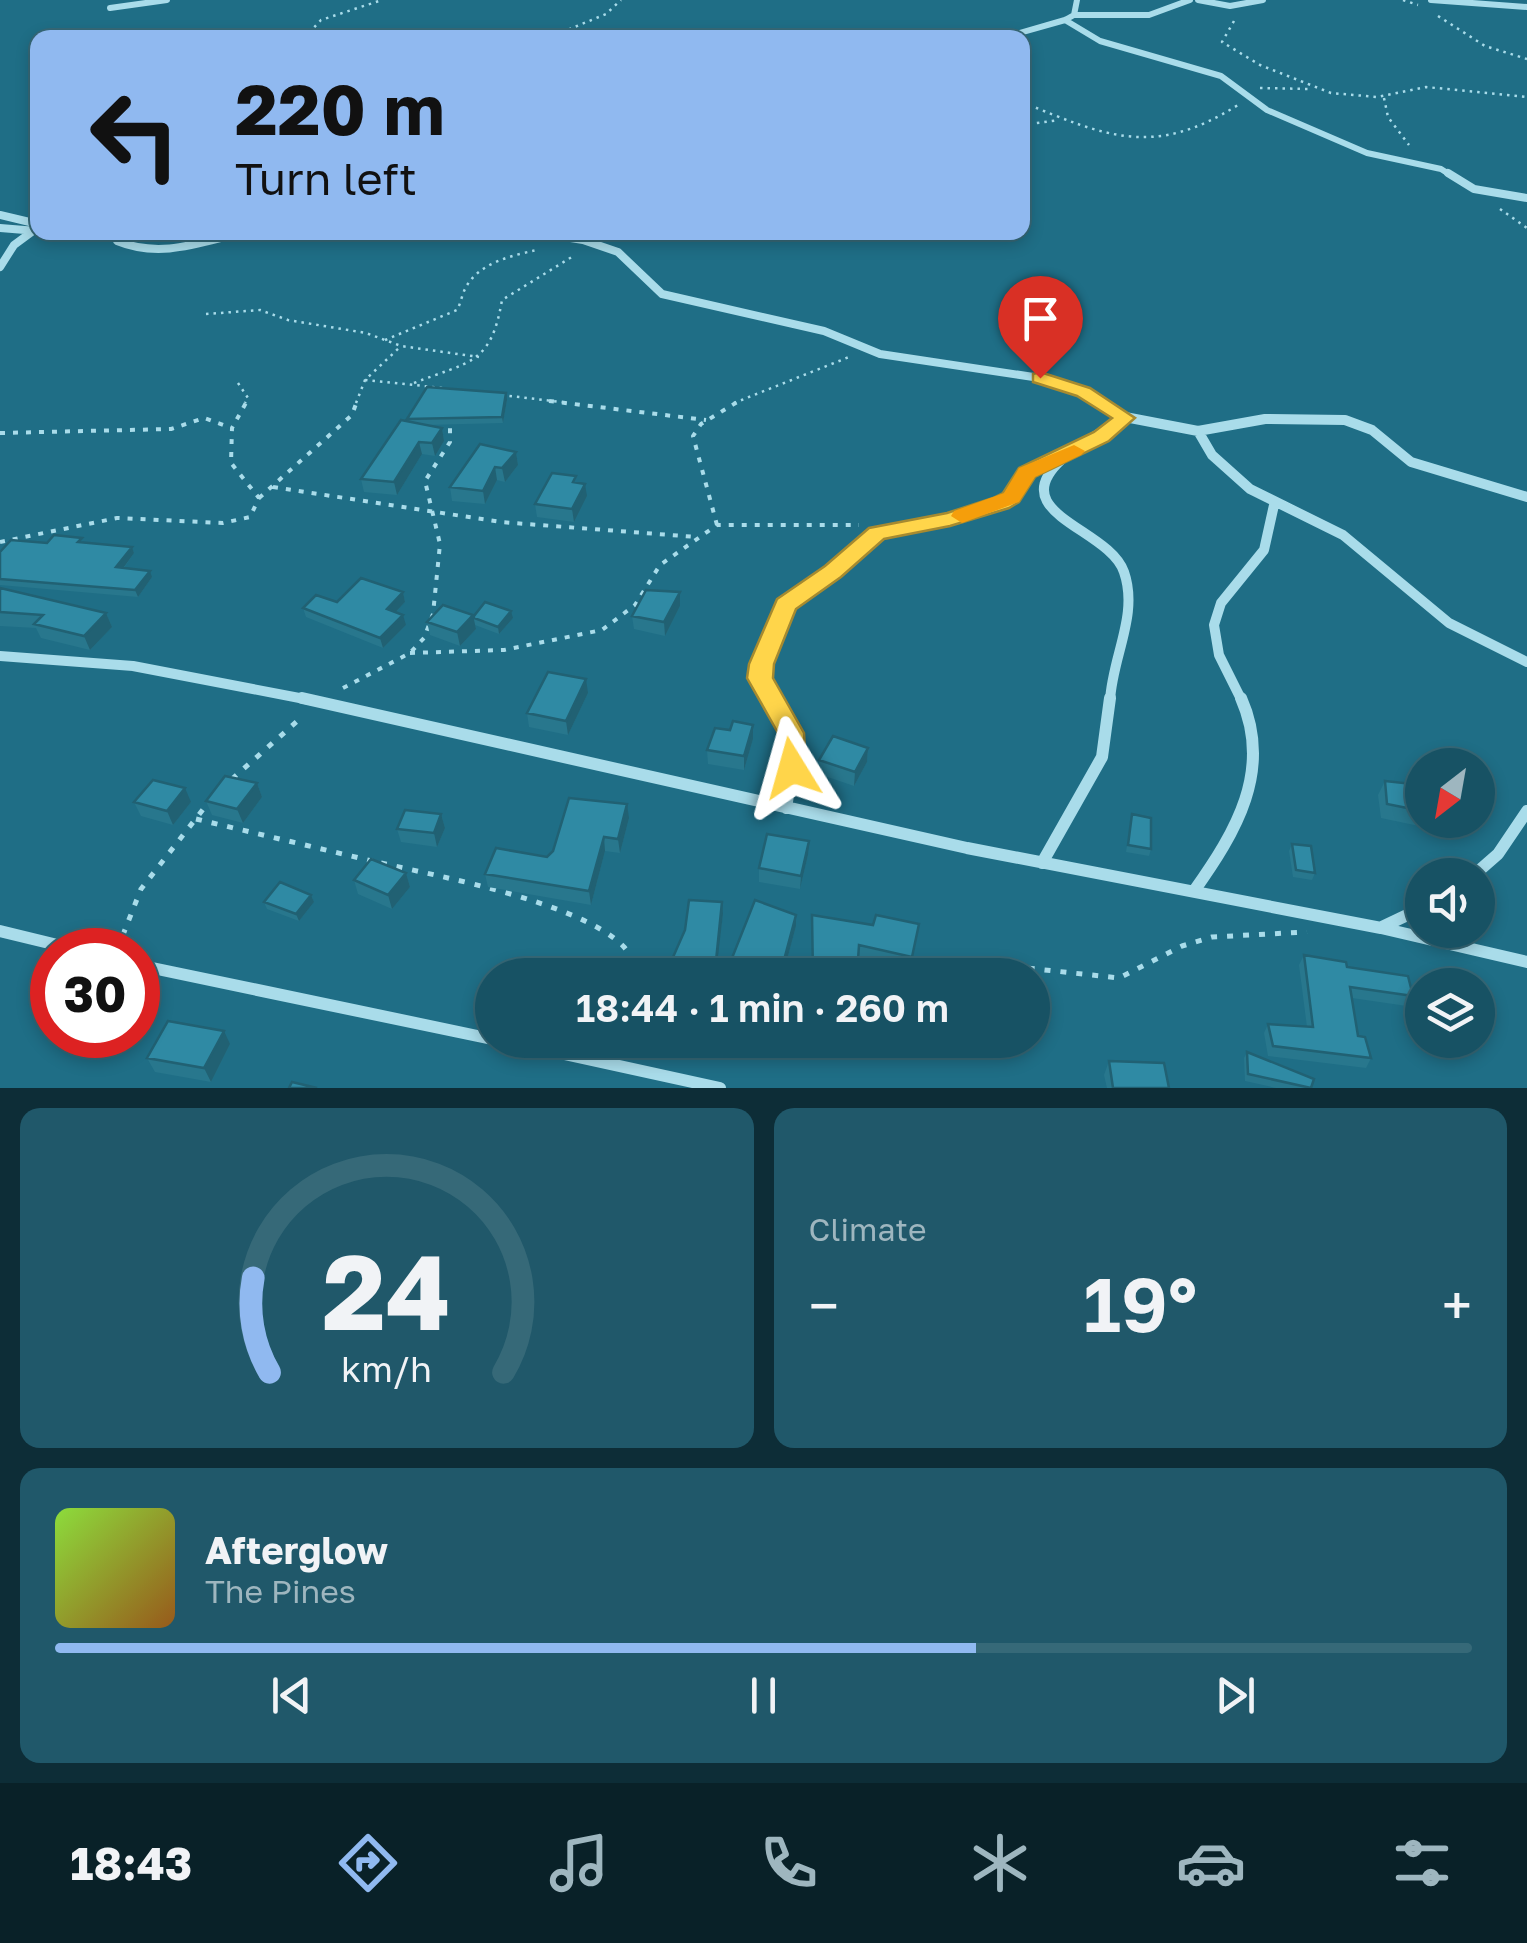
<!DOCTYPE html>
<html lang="en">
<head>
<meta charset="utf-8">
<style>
	:root { --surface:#175264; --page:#20586a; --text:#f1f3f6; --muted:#9eb6bf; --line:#366978; --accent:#90b9f0 }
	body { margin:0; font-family:"Golos Text",sans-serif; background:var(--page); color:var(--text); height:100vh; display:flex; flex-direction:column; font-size:38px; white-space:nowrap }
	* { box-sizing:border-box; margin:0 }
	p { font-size:32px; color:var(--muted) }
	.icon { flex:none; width:55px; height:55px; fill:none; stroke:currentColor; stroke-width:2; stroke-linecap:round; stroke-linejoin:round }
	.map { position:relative; height:1088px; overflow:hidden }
	.details { display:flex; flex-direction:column; gap:20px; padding:20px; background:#0d2d37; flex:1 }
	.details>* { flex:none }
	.top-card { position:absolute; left:30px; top:30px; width:1000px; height:210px; border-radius:20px; box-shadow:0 5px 15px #0003,0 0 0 2px var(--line); background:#90b9f0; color:#111; overflow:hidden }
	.needle { width:65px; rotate:211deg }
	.buttons { position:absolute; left:1405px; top:748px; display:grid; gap:20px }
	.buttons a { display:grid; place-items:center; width:90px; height:90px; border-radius:50%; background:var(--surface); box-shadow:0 5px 15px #0003,0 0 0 2px var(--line); font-size:50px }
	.speed { position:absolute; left:30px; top:928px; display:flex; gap:20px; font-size:50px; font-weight:700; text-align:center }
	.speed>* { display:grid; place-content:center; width:130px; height:130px; border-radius:50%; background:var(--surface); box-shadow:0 5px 15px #0003,0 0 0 2px var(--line); line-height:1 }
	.speed .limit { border:15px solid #d22; background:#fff; color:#111 }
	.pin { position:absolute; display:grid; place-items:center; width:85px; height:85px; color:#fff; margin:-102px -42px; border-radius:50% 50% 50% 0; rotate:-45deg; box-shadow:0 0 10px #0007 }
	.pin .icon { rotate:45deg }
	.me { position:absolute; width:110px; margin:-55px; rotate:352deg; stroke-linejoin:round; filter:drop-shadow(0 0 8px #0008) }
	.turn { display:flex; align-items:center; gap:35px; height:210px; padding:0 40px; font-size:45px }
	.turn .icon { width:130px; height:130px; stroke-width:2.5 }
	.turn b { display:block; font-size:70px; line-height:85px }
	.big { font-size:75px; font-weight:600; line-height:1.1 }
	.details .card { flex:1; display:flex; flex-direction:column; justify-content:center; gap:15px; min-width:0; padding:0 35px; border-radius:20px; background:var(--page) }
	.details .dial { align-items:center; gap:0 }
	.dial svg { height:260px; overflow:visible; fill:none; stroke:var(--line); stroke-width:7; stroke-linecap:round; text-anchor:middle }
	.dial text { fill:var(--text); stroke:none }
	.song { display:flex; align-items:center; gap:30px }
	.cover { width:120px; height:120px; border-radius:15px; background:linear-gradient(135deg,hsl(90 70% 55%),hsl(30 70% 35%)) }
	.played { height:10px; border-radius:5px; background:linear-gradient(90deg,var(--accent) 65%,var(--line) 65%) }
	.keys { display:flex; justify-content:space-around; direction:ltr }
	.heat { display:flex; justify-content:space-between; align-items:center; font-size:55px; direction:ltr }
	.details .tiles { flex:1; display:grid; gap:20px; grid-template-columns:1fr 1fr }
	.card:last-child { grid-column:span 2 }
	.trip { position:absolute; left:475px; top:958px; width:575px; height:100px; border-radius:50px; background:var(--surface); box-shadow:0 5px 15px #0003,0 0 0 2px var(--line); font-weight:600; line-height:100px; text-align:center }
	.tab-bar { display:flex; height:160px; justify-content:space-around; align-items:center; background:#092128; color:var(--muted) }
	.tab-bar .icon { width:70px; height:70px }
	.tab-bar .current { color:var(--accent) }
	.tab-bar b { font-size:45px; color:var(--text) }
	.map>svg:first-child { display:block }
</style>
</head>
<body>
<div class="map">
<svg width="1527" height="1088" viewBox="0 0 1527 1088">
	<rect width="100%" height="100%" fill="#1f6e86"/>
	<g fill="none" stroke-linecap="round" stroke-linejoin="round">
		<path stroke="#a9dcea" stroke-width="2.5" stroke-dasharray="2.5 5" stroke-linecap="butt" d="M1403 0 1418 5
			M1438 16 1485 46 1527 59
			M1234 21 1222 42 1260 65 1331 93 1377 97 1426 87 1527 97
			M703 29V38
			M304 38 321 20 382 0
			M548 38 606 14 621 0
			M1260 88 1310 89
			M1384 98 1388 117 1409 145
			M1022 102C1107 137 1154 158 1238 105
			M1022 125 1059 120
			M1500 209 1527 228
			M206 314 260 310 288 320 366 333 401 346 479 357
			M385 340 457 310C461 303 462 294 466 287 479 263 513 255 537 250
			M365 380 443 388
			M238 383 248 398 245 403
			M414 383C470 361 491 365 502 300L575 255
			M502 395 569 403
			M356 403 365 380 399 348
			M734 403 849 357"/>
		<path stroke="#a9dcea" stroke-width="4" stroke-dasharray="5 8" stroke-linecap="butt" d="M549 401 706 420
			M0 433 171 429 204 418 232 428
			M273 487 501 522 696 537
			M259 498 352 415 357 401
			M717 525 693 436 701 424 739 401
			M0 542 117 518 223 523 250 517 259 498 231 463 232 428 247 401
			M410 653 504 650 602 630 635 605 660 565 717 525H859
			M343 688 410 653 424 638 433 614 440 544 425 481 450 442V421"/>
		<path stroke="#a9dcea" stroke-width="5" stroke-dasharray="6 10" stroke-linecap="butt" d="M232 779 303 716
			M196 819 372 861
			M381 863C442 877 582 903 624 947 631 955 634 965 637 975
			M117 950 141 889 208 803
			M965 975 1027 968 1119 978 1182 946 1212 937 1307 932
			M651 1040 653 1058"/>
		<path stroke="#a9dcea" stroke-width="6" d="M1198 0 1230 6 1263 0
			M1431 0 1527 7
			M110 8 167 0
			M1074 15H1149L1190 0
			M1065 20 1100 41 1221 76 1267 110 1367 153 1441 169 1452 176
			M1002 38 1065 20 1074 15 1077 0"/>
		<path stroke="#a9dcea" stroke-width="8" d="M1448 173 1474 189 1527 198
			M0 215 38 224
			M0 228 37 231
			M50 232 96 236 131 232
			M534 232 583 240 618 252 662 294 824 331 880 354 1040 378 1083 392 1102 403
			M117 235V241C161 259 201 242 245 232
			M0 267 14 245 33 231"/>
		<path stroke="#a9dcea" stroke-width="10" d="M1098 401 1125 417 1198 431 1265 419 1345 420 1372 430 1411 462 1527 497
			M1198 431 1212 455 1250 489 1343 535 1449 623 1527 662
			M0 656 133 666 315 701
			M773 701 760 678 761 664 786 604 877 533 984 510 1012 497 1026 473 1056 460
			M1110 701C1112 657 1139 615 1124 572 1109 528 1003 514 1061 460 1080 443 1104 432 1125 417
			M1242 701 1219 655 1214 625 1221 603 1264 550 1274 505"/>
		<path stroke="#a9dcea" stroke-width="12" d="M302 698 967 848 1381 928 1527 962
			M771 698C798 745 794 756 786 808
			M1042 863 1102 757 1110 698
			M1474 875 1498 854 1527 811
			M1194 891C1236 832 1273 770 1241 698
			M1382 927 1422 908
			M0 931 78 950
			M138 965 492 1039
			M501 1040 720 1088"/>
	</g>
	<path fill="#28778d" d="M507 400 503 423 425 425 442 428 444 441 435 456 422 454 397 495 364 492 361 479 408 421 407 419Z
		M516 452 518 465 505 482 497 480 485 504 452 501 450 487Z
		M576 483 587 496 574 522 537 517 535 504Z
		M47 543H84L132 547 134 553 124 568 152 577 138 597 0 585V552Z
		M0 588 106 613 112 627 90 650 41 638 36 628 0 626Z
		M403 592 405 602 396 612 406 625 383 648 306 617 303 608Z
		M680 592V606L665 636 634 629 632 616Z
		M474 616 513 618 499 634 475 625 476 629 460 646 430 635 427 622Z
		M588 693 568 735 529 727 527 713Z
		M753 725V739L744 770 708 764 707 750 730 730Z
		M868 748 867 762 854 786 819 774V760Z
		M1385 781 1422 791V818L1419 826 1381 818 1378 795Z
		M257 783 262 797 243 823 212 815 206 801Z
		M134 802H191L173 825 141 816Z
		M441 814 445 828 437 847 401 842 397 829Z
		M1132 814 1151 849 1149 856 1126 852Z
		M629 818 620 853 605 851 591 905 488 887 485 874 547 857Z
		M1292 844 1315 873 1312 880 1293 877 1289 851Z
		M808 855 800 889 759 882V868Z
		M406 873 410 887 392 909 358 894 354 880Z
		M311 895 314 902 299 921 267 909 264 902Z
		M722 902 723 914 715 975H671L670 964Z
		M796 915V926L783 975H737L730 973V963Z
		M812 915 873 925 919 924 910 971 858 958 857 975H812Z
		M1304 955 1347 967 1413 996 1407 1006 1352 998 1358 1036 1371 1058 1366 1068 1268 1056 1264 1033 1268 1024 1307 1027 1299 965Z
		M230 1044 211 1082 155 1072 147 1058Z
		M1247 1052 1311 1088H1276L1245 1081 1244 1058Z
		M1109 1061 1169 1088H1107L1104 1075Z"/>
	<path fill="#216173" d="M506 393 507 400 503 423 502 417Z
		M442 428 444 441 435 456 432 443Z
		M419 442 422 454 397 495 394 482Z
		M516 452 518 465 505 482 502 468Z
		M495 467 497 480 485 504 483 491Z
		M585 484 587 496 574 522 572 509Z
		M132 547 134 553 119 574 116 567Z
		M150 571 152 577 138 597 135 590Z
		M403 592 405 602 389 619 387 609Z
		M680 592V606L665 636 664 622Z
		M511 611 513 618 499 634 498 627Z
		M106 613 112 627 90 650 84 636Z
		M403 615 406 625 383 648 380 638Z
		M473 615 476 629 460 646 457 632Z
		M586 679 588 693 568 735 566 721Z
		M753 725V739L744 770V756Z
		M868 748 867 762 854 786 855 772Z
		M257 783 262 797 243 823 237 809Z
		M185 788 191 802 173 825 167 811Z
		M627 804 629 818 620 853 618 839Z
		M441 814 445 828 437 847 434 833Z
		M604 837 605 851 591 905 589 891Z
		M809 841 808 855 800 889 801 876Z
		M406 873 410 887 392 909 388 895Z
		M311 895 314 902 299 921 296 914Z
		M722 902 723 914 716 973 715 975H710Z
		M796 915V926L783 975H780Z
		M224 1031 230 1044 211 1082 204 1068Z"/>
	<path fill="#2f8aa4" stroke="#216173" stroke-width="2.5" d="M427 387 506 393 502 417 407 419Z
		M401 420 442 428 432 443 419 442 394 482 361 479Z
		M480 444 516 452 502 468 495 467 483 491 450 487Z
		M552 473 576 476 573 482 585 484 572 509 535 504Z
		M54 535 82 538 78 542 132 547 116 567 150 571 135 590 0 579V552L11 540 47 543Z
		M361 578 403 592 387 609 403 615 380 638 303 608 316 595 337 602Z
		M0 588 106 613 84 636 34 624 43 615 0 612Z
		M646 590 680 592 664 622 632 616Z
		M485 602 511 611 498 627 474 618V616Z
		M443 605 473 615 457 632 427 622Z
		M548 672 586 679 566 721 527 713Z
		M733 721 753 725 744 756 707 750 715 728 730 730Z
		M833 736 868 748 855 772 819 760Z
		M225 776 257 783 237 809 206 801Z
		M153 780 185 788 167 811 134 802Z
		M1385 781 1422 785V811L1387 804Z
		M569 798 627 804 618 839 604 837 589 891 485 874 496 848 547 857 553 851Z
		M405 810 441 814 434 833 397 829Z
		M1132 814 1151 818V849L1128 845Z
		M767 834 809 841 801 876 759 868Z
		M1292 844 1311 846 1315 873 1296 870Z
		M371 859 406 873 388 895 354 880Z
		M280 882 311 895 296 914 264 902Z
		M689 900 722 902 716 961 710 975 670 964 685 930Z
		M755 900 796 915 780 975 730 963Z
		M812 915 873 925 876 915 919 924 912 957 859 945 857 975H813Z
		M1304 955 1346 962 1347 967 1408 976 1413 996 1350 987 1358 1036 1365 1037 1371 1058 1273 1046 1268 1024 1313 1027Z
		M168 1021 224 1031 204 1068 147 1058Z
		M1247 1052 1314 1079 1311 1088 1248 1074Z
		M1109 1061 1164 1063 1169 1088H1113Z
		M292 1082 317 1088H289Z"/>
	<path fill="#ffd54a" stroke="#a68a30" stroke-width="2.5" d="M1040 372 1090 388 1135 418 1109 441 1035 477 1019 502 1009 508 950 526 884 539 841 577 796 609 774 664 773 678 804 733 806 768 802 775 792 778 783 775 779 768 778 733 747 678 749 664 777 599 825 566 869 528 947 513 993 498 1003 493 1019 468 1094 432 1112 418 1077 396 1033 382V374Z"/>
	<path fill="#f59e0b" d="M1074 445 1085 451 1081 455 1035 477 1019 502 962 523 951 516 954 511 1004 493 1019 468Z"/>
</svg>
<div class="buttons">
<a><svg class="needle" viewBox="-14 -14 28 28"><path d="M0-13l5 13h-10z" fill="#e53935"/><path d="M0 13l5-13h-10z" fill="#9eb6bf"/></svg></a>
<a><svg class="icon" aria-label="sound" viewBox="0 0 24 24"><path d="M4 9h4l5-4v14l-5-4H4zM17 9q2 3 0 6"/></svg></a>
<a><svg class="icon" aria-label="layers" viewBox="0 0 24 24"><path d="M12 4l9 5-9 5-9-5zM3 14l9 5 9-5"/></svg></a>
</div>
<div class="speed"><div class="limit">30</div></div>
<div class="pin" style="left:1040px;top:378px;background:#d93025"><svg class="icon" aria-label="arrive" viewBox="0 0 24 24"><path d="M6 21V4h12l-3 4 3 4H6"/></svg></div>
<svg class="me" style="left:792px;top:768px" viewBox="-20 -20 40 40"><path d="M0-17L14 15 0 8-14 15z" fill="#ffd54a" stroke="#fff" stroke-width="4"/></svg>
<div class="trip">18:44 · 1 min · 260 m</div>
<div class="top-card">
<div class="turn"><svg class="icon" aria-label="left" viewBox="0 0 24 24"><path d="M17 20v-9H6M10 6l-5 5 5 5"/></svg><div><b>220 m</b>Turn left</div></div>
</div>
</div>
<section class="details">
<div class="tiles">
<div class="card dial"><svg viewBox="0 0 100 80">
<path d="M14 69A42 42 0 1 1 86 69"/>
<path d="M14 69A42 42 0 0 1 9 40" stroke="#90b9f0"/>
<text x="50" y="56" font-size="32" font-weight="700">24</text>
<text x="50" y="72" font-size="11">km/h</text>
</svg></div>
<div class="card"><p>Climate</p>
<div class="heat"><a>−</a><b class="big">19°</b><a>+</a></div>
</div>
<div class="card">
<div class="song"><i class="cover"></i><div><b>Afterglow</b><p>The Pines</p></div></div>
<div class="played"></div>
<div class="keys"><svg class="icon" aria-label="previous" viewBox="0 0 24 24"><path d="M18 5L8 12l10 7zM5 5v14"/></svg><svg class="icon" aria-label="pause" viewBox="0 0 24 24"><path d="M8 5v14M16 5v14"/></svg><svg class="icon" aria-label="next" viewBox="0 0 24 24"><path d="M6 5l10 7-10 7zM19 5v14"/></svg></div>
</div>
</div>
</section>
<nav class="tab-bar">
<b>18:43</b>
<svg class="icon current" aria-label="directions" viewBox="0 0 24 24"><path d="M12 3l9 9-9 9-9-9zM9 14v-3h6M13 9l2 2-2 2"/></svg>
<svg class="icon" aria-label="music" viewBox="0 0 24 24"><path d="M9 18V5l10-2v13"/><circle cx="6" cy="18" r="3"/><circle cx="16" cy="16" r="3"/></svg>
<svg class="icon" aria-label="phone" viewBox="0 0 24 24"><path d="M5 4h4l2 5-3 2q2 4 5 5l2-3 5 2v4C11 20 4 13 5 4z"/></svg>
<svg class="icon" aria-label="climate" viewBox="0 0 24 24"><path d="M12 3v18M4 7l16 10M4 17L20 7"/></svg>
<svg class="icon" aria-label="car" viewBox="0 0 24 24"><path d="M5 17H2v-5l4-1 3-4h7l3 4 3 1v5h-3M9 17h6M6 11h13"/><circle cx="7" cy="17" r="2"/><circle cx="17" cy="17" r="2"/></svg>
<svg class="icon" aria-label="filters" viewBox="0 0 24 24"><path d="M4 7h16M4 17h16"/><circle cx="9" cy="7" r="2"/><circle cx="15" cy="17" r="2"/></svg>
</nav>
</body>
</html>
